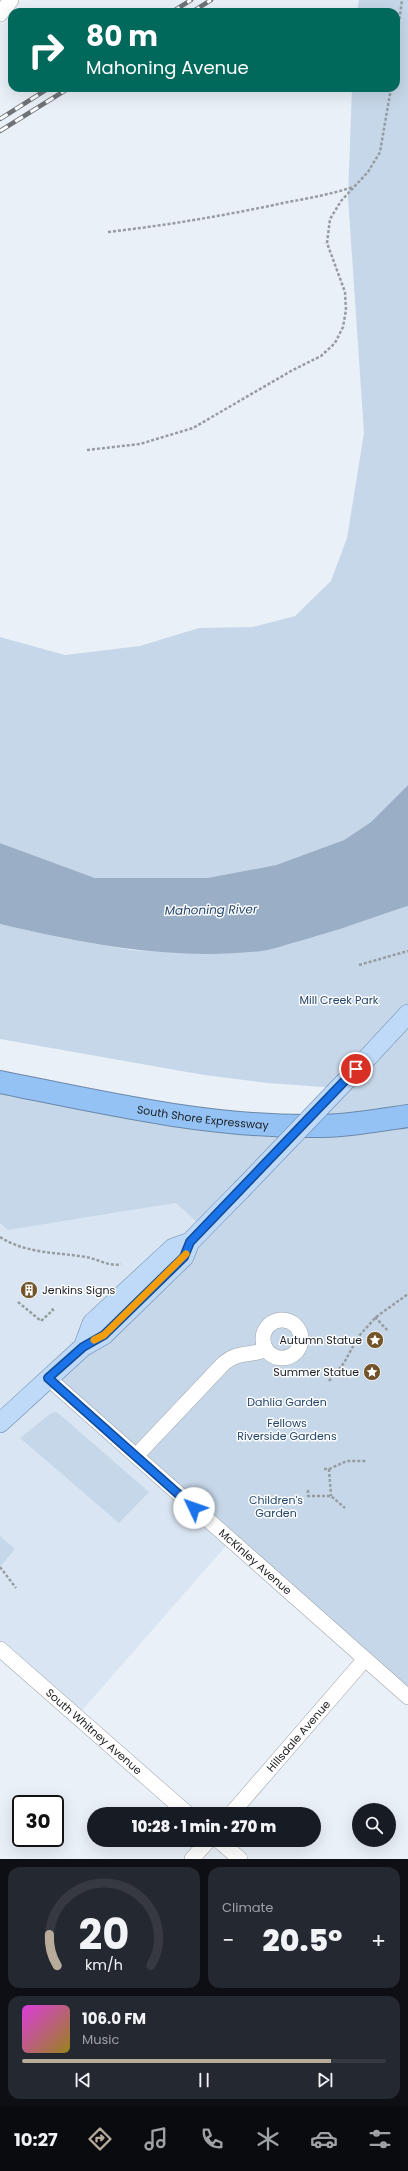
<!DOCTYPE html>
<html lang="en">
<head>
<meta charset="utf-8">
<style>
	:root { --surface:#171b24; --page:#242831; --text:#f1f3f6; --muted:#9ea1a6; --line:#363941; --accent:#b8ab9a }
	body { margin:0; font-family:Poppins,sans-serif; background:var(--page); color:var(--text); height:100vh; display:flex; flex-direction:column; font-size:15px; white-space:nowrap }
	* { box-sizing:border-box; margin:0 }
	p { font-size:13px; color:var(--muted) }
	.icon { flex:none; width:22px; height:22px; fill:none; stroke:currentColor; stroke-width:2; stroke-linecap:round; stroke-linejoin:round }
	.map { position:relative; height:1859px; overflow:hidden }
	.side { display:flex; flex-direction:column; gap:8px; padding:8px; background:#0d0f14; flex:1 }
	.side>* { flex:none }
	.guide { position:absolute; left:8px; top:8px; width:392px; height:84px; border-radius:12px; box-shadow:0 4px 16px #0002; background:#00695c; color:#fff; overflow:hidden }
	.buttons { position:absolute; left:352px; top:1803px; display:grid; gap:8px }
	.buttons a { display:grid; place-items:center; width:44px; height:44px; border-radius:50%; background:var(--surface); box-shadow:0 4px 16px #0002; font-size:20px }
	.speed { position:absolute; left:12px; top:1795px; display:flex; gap:8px; font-size:20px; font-weight:700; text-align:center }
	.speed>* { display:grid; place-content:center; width:52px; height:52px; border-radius:50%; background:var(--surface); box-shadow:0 4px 16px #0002; line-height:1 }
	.speed .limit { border:2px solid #111; border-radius:6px; background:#fff; color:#111 }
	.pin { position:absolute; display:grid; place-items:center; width:34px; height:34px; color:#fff; margin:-17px; border:2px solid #fff; border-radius:50%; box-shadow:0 1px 4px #0007 }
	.me { position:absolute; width:44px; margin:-22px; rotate:312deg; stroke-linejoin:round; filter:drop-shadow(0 0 3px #0008) }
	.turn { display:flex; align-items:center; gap:14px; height:84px; padding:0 12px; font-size:18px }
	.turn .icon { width:52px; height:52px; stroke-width:2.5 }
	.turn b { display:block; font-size:28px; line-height:34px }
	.big { font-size:30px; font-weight:800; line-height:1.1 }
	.side .widget { flex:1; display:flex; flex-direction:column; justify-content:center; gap:6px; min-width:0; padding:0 14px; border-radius:12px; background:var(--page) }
	.side .dial { align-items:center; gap:0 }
	.dial svg { height:104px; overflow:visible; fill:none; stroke:var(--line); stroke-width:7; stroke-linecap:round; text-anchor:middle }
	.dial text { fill:var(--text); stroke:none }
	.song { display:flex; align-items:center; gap:12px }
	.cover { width:48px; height:48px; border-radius:6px; background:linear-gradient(135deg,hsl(300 70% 55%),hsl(50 70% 35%)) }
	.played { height:4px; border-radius:2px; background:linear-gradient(90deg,var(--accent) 85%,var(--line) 85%) }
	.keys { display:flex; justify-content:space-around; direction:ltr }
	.heat { display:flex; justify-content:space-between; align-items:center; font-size:22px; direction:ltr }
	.side .tiles { flex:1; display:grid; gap:8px; grid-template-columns:1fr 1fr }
	.widget:last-child { grid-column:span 2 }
	.trip { position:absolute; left:87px; top:1807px; width:234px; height:40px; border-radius:20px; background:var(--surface); box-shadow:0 4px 16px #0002; font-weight:800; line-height:40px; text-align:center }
	.menu { display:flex; height:64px; justify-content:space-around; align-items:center; background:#090b0e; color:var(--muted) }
	.menu .icon { width:28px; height:28px }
	.menu .on { color:var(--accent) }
	.menu b { font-size:18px; color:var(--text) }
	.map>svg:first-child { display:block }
</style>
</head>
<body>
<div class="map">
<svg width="408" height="1859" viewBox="0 0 408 1859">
	<rect width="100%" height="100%" fill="#e9f0f7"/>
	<path fill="#d9e5f2" d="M176 1203 204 1229 231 1540 77 1716 0 1649V1223L8 1230Z"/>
	<path fill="#c6d7e9" d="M359 0H408V785L371 822 344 840 276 865 207 878H95L0 843V637L65 655 140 646 199 628 253 627 295 616 331 581 347 538 364 433 348 197 352 88H396V12H357Z
		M408 906V1697L48 1378 204 1229 176 1203 8 1230 0 1223V1082L301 1126 337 1088 267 1083 204 1075 0 1039V924L62 938 131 950 179 953 314 937Z
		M55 1412 58 1413 149 1492 119 1523 20 1438 50 1414Z
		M0 1536 15 1549 0 1567Z"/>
	<path fill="#9aafc6" d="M408 785V906C371 918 334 932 296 942 284 945 272 950 261 951 173 961 85 944 0 924V843L95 878H207L276 865 344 840 371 822Z"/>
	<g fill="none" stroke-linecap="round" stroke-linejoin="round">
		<defs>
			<g id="minor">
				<path d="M0 14 11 0"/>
				<circle cx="282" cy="1339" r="19"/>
				<path id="s1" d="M48 1378 408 1697"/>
				<path d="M136 1456 224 1363C239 1351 248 1356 266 1350"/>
				<path id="s2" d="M0 1649 188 1814"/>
				<path id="s3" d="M231 1814 365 1659"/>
				<path d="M218 1840 240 1859"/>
				<path d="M192 1859 209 1840"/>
			</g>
			<path id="major" d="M357 1069 408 1014
				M83 1347 92 1323 173 1248 190 1242
				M0 1423 83 1347 104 1335 184 1257 190 1242 241 1190"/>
			<g id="highway">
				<path id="s4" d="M0 1082C100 1102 203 1126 306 1126 340 1127 374 1121 408 1116"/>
			</g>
		</defs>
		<use href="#minor" stroke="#9da3aa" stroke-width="16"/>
		<use href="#major" stroke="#6a89aa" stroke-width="20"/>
		<use href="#highway" stroke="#6a89aa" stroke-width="24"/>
		<path stroke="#979ca1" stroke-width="2.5" stroke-dasharray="3 2" stroke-linecap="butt" d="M396 44 402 0
			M108 232C169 225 228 215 288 202 310 198 332 194 353 187
			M87 450 140 444 193 428 291 371 321 356 335 343 343 327 346 310 345 292 327 243 330 219 341 201 368 172 380 152 391 88
			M359 965 408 951
			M0 1237C27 1254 55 1252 86 1257 98 1259 109 1267 121 1264
			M18 1302 41 1321 53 1310 51 1308
			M375 1317 388 1331
			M329 1381 344 1363 358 1337 376 1317 408 1294
			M324 1469H329L331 1496
			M329 1469 347 1461H366
			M308 1490V1496H331L345 1508
			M0 1567 16 1588"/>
		<use href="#minor" stroke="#fff" stroke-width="15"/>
		<use href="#major" stroke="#bfdaf8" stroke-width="19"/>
		<use href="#highway" stroke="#94c2f4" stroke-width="22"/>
		<defs>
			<path id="rail" d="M172 12 191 0
				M192 12 211 0
				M0 119 49 88
				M0 131 69 88"/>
		</defs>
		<use href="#rail" stroke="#6f7378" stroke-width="4.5"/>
		<use href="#rail" stroke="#fbfcfe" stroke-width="3" stroke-dasharray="9" stroke-linecap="butt"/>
		<defs>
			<path id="major-bridge" d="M241 1190 357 1069"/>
		</defs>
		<use href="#major-bridge" stroke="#6a89aa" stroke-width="20" stroke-linecap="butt"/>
		<use href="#major-bridge" stroke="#bfdaf8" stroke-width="19"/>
	</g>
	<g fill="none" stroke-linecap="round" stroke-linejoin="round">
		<defs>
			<path id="route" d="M194 1508 48 1378 83 1347 104 1335 184 1257 190 1242 356 1069"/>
		</defs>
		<use href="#route" stroke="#114b97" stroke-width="10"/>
		<use href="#route" stroke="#1a73e8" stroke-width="7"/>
		<path stroke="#f59e0b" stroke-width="7" d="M94 1340 104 1335 186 1254"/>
	</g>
	<defs>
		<symbol id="building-disc" viewBox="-11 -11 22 22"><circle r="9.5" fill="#735329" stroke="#fbfcfe"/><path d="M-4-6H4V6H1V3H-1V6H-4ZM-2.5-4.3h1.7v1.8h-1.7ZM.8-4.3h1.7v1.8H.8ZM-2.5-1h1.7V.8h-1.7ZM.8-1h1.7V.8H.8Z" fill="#fff"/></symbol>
		<symbol id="sight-disc" viewBox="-11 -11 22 22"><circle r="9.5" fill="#735329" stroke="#fbfcfe"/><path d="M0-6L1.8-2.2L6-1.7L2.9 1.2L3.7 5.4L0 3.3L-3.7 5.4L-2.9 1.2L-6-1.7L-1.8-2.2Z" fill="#fff"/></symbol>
	</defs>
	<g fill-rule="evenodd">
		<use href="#building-disc" x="19" y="1280" width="20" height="20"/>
		<use href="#sight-disc" x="365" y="1330" width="20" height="20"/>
		<use href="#sight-disc" x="362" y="1362" width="20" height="20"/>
	</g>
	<g text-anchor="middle" stroke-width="3" stroke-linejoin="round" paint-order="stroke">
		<g font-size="11" fill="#254668" stroke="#fbfcfe">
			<text x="339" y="1004">Mill Creek Park</text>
			<text x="287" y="1406">Dahlia Garden</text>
			<text x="287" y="1427">Fellows<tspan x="287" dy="13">Riverside Gardens</tspan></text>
			<text x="276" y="1504">Children's<tspan x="276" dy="13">Garden</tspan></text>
		</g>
		<g font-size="11" fill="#1c1e21" stroke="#fbfcfe">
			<text dy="4" stroke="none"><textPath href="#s4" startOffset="206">South Shore Expressway</textPath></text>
			<text dy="4" stroke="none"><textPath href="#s1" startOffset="277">McKinley Avenue</textPath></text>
			<text dy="4" stroke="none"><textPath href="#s2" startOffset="125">South Whitney Avenue</textPath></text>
			<text dy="4" stroke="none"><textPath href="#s3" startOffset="103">Hillsdale Avenue</textPath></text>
		</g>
		<g font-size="11" fill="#1c1e21" stroke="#fbfcfe" text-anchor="end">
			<text x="42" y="1294" text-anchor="start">Jenkins Signs</text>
			<text x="362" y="1344">Autumn Statue</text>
			<text x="359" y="1376">Summer Statue</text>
		</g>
		<g font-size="12" font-style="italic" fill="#27486b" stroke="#fbfcfe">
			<text transform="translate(211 910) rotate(-1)" y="4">Mahoning River</text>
		</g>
	</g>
</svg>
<div class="buttons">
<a><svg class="icon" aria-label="search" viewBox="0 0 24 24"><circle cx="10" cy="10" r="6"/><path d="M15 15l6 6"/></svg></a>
</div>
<div class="speed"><div class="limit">30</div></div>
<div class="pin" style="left:356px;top:1069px;background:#d93025"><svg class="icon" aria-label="arrive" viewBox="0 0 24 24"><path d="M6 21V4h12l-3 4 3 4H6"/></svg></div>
<svg class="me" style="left:194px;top:1508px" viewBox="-20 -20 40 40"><circle r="19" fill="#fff"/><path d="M0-13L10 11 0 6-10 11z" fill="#1a73e8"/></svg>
<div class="trip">10:28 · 1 min · 270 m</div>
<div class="guide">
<div class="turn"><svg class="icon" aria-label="right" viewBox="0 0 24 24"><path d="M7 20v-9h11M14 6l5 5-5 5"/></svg><div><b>80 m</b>Mahoning Avenue</div></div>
</div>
</div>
<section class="side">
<div class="tiles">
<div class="widget dial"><svg viewBox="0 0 100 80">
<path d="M14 69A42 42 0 1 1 86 69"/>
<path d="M14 69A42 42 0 0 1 8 45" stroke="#b8ab9a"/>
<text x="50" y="56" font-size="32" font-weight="700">20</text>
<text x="50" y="72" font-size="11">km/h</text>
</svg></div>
<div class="widget"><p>Climate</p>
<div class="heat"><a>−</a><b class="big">20.5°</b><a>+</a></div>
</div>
<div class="widget">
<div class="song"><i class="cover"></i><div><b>106.0 FM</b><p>Music</p></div></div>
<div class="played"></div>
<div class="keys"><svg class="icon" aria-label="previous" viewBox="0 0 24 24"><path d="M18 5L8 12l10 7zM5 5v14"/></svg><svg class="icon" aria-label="pause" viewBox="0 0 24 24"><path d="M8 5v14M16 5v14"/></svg><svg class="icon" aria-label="next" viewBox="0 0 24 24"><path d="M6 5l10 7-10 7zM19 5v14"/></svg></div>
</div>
</div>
</section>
<nav class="menu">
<b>10:27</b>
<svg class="icon on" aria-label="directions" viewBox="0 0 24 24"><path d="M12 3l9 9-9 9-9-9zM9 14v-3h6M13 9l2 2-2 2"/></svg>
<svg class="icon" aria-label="music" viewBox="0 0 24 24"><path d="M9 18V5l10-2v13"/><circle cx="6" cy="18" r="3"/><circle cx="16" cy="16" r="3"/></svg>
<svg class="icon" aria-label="phone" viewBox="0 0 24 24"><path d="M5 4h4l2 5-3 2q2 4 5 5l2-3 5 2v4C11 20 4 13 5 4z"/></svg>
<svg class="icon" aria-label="climate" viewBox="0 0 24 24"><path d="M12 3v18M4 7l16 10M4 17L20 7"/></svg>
<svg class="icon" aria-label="car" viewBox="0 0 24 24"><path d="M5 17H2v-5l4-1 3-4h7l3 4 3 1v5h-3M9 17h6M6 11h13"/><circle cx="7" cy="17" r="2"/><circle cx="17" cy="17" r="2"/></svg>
<svg class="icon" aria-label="filters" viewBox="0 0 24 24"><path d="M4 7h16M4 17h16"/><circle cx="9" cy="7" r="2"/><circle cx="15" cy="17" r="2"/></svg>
</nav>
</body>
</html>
